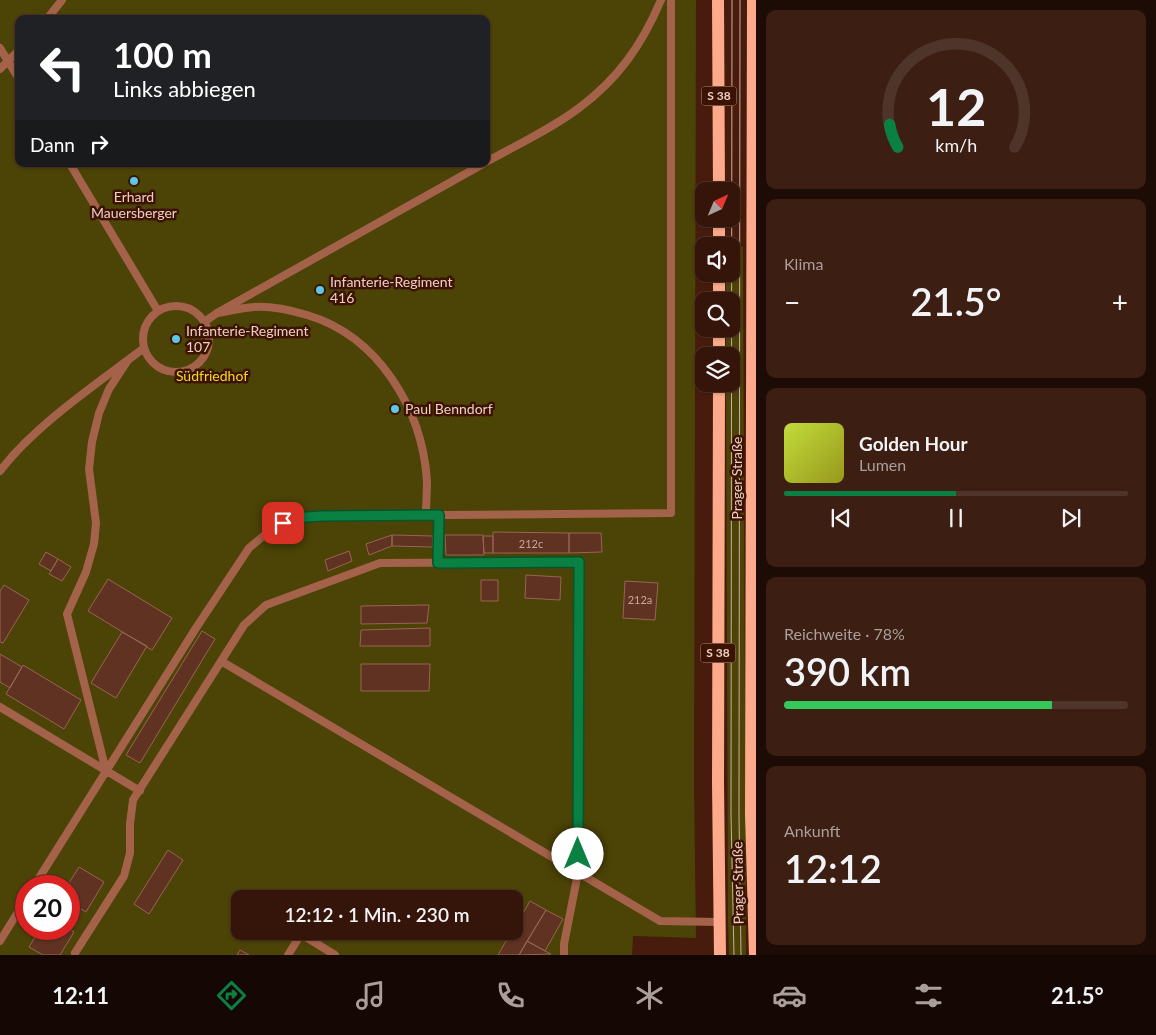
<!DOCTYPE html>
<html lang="de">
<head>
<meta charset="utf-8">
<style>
	:root { --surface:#351509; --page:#3d1e12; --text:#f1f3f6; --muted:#aa9f9c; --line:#4f342a; --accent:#0b8043 }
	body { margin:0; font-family:Lato,sans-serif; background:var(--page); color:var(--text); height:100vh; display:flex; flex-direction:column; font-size:19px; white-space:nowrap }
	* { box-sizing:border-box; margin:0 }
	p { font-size:16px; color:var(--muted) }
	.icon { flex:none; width:28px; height:28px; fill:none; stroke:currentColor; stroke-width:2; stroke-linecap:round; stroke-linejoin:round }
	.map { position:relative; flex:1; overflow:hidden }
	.details { display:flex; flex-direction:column; gap:10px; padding:10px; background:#1d0c05; width:400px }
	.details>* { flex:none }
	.banner { position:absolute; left:15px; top:15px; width:475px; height:152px; border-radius:10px; box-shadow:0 1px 4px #0004,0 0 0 1px var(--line); background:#202124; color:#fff; overflow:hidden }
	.needle { width:32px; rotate:44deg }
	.tools { position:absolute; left:695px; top:182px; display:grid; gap:10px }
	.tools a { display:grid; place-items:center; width:45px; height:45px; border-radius:10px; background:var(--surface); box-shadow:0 1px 4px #0004,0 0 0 1px var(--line); font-size:25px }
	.speed { position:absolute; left:15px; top:875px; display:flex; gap:10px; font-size:25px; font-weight:700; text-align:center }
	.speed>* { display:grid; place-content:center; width:65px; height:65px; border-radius:50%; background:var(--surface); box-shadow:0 1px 4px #0004,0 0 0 1px var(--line); line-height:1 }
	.speed .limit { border:8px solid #d22; background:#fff; color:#111 }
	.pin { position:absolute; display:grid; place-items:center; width:42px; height:42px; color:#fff; margin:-21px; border-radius:10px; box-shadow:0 2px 8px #0006 }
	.me { position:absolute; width:55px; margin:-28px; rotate:0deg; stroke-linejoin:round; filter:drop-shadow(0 0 4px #0008) }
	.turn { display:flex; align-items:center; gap:18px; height:105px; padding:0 15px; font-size:22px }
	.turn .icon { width:65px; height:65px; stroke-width:2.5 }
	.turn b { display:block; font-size:35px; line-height:42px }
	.then { display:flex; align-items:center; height:48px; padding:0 15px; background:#0003; gap:10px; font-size:19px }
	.big { font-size:38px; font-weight:600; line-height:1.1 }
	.details .card { flex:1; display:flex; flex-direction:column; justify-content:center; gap:8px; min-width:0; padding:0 18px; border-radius:10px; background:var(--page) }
	.details .dial { align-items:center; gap:0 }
	.dial svg { height:130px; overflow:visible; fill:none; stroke:var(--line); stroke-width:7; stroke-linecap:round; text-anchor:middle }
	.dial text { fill:var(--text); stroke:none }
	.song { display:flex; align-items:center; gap:15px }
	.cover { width:60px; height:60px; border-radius:8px; background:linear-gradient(135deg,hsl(70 70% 55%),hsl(60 70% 35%)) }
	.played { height:5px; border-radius:2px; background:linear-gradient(90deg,var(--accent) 50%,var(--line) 50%) }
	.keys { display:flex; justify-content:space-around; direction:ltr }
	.heat { display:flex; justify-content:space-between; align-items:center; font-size:28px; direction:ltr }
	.charge { height:8px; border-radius:4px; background:linear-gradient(90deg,#34c759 78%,var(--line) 0) }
	.trip { position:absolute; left:231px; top:890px; width:292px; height:50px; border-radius:10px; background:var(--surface); box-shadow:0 1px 4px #0004,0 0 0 1px var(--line); font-weight:600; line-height:50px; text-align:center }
	.menu { display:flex; height:80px; justify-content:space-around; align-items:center; background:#150804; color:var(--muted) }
	.menu .icon { width:35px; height:35px }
	.menu .selected { color:var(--accent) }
	.menu b { font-size:22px; color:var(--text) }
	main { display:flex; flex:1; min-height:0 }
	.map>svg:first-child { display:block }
</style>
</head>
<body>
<main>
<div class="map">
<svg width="756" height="955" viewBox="0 0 756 955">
	<rect width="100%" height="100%" fill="#471c0c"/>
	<path fill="#4c4306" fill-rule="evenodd" d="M0 0H696L694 783 696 938 633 936 632 955H0ZM19 19H486V164H19ZM26 886H69V929H26ZM240 899H515V931H240Z
		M731 247H743L746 955H729L728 922 726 384H731V356H726V329H731V301H726V274H731Z"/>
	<path fill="#603222" stroke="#986553" d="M493 532 569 533V553H493Z
		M569 533H601L602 552 569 553Z
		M392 535 433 536V547L392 546Z
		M392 535V546L369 555 366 544Z
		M445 535H483L484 555H446Z
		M483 536H493V553H484Z
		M349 551 352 561 328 571 325 560Z
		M46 552 58 559 51 571 39 564Z
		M58 559 71 567 62 581 49 574Z
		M526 575 561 577 560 600 525 598Z
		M108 579 172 618 152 650 88 611Z
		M481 580H498V601H481Z
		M625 581 658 583 655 620 623 618Z
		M4 585 29 600 3 643 0 642V591Z
		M429 605 427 623 361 624V606Z
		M430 628V646H360L361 630Z
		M202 631 215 639 140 763 126 755Z
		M122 632 147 646 116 698 91 683Z
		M0 654 22 667 10 688 0 682Z
		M361 664H430L429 691H361Z
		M23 665 81 700 64 729 6 694Z
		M168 850 183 860 149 914 134 904Z
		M79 867 104 882 86 912 69 902V886H67Z
		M530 901 546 910 519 955H498L512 931H515V927Z
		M546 910 563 919 545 951 527 941Z
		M40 929H68L74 932 60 955H43L29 947Z
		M527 941 545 951 551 954 519 955Z
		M240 950 249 955H237Z"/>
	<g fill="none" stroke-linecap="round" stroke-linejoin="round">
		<path stroke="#a5624a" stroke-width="8" d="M47 19 62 0
			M0 48 19 79
			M0 69 19 50
			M486 162C517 145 551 129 579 108 618 79 642 45 661 0
			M70 164 158 311
			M143 339a33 33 0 1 1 66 0a33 33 0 1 1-66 0Z
			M217 313C229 311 242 308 254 307 272 306 290 310 307 315 378 336 422 408 427 481 427 492 426 504 426 515
			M204 322 217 313 483 164
			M0 471C35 425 98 383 144 348
			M438 563 439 515
			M221 661 660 921 719 922
			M0 707 140 791
			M106 771 67 614 86 572 94 544 96 523 89 469 92 442 99 413 109 389 128 360
			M34 886 196 628 249 548 273 528 292 518 322 516 671 513V0
			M0 941 26 899
			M75 953 124 876 130 853V824L133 800 244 625 266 605 380 563 579 562 578 873 564 944V955
			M288 955 301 934 335 955"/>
		<path stroke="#fda98c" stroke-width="12" d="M718 0 719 191
			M753 0 751 815 755 955
			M719 246V219
			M719 301V274
			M719 356V329
			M719 384 718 783 720 955"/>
		<path stroke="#cdaca1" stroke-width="1" d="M732 0 731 815 734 955
			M740 0 739 815 741 955"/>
	</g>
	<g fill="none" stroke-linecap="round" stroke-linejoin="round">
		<defs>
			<path id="route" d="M283 523 292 518 322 516 439 515 438 563 579 562 578 854"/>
		</defs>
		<use href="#route" stroke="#07532c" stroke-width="12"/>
		<use href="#route" stroke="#0b8043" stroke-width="9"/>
	</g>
	<g fill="#5cc7e7" stroke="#3c1203" stroke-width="2">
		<circle cx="134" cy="181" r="5"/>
		<circle cx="320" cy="290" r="5"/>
		<circle cx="176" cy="339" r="5"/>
		<circle cx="395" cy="409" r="5"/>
	</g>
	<g text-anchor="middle" stroke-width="5" stroke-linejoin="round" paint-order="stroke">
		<g font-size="11" fill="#c9a79c">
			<text x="531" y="548">212c</text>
			<text x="640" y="604">212a</text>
		</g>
		<g fill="#3c1203" stroke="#b7968a" stroke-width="1">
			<rect x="701.5" y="86.5" width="35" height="19" rx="4"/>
			<rect x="700.5" y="643.5" width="35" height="19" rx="4"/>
		</g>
		<g font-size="12" font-weight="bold" fill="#eccec4">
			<text x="719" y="100">S 38</text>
			<text x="718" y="657">S 38</text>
		</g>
		<g font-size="14" fill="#eccec4" stroke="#3c1203" text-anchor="start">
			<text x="134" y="202" text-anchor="middle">Erhard<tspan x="134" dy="16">Mauersberger</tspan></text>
			<text x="330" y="287">Infanterie-Regiment<tspan x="330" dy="16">416</tspan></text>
			<text x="186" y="336">Infanterie-Regiment<tspan x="186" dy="16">107</tspan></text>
			<text x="405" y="414">Paul Benndorf</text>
		</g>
		<g font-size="14" fill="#f6dc1d" stroke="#3c1203">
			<text x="212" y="381">Südfriedhof</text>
		</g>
		<g font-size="14" fill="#eccec4" stroke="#3c1203">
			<text transform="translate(737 478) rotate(-90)" y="5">Prager Straße</text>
			<text transform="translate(738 883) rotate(-91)" y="5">Prager Straße</text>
		</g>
	</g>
</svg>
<div class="tools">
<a><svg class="needle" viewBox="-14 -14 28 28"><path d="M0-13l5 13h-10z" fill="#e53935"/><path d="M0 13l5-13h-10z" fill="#aa9f9c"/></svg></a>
<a><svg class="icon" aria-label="sound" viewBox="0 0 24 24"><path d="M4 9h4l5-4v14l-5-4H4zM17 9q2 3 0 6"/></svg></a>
<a><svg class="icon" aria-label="search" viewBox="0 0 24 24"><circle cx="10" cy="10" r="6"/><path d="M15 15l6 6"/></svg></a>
<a><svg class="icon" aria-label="layers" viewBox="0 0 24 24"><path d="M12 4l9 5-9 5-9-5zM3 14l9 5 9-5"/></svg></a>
</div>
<div class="speed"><div class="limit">20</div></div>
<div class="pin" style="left:283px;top:523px;background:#d93025"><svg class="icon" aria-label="arrive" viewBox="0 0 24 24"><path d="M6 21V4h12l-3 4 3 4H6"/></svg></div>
<svg class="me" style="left:578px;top:854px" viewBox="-20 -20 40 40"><circle r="19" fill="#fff"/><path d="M0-13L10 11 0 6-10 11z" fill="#0b8043"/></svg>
<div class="trip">12:12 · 1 Min. · 230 m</div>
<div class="banner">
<div class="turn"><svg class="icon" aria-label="left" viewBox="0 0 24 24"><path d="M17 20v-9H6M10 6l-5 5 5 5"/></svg><div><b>100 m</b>Links abbiegen</div></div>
<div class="then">Dann<svg class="icon" aria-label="right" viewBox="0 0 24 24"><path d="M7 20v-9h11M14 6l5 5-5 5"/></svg></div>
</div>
</div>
<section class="details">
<div class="card dial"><svg viewBox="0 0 100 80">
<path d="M14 69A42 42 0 1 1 86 69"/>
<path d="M14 69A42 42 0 0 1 9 55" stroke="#0b8043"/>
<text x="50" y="56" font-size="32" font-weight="700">12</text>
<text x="50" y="72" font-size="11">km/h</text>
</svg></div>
<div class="card"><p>Klima</p>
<div class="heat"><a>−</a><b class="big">21.5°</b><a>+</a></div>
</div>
<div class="card">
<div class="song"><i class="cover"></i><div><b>Golden Hour</b><p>Lumen</p></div></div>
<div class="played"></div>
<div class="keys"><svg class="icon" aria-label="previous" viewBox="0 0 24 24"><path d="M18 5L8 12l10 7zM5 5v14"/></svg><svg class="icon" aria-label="pause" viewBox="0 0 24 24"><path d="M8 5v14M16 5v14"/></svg><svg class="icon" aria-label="next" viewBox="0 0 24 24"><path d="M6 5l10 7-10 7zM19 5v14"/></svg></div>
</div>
<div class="card"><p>Reichweite · 78%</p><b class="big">390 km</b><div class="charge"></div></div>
<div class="card"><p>Ankunft</p><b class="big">12:12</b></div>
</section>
</main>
<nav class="menu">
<b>12:11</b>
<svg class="icon selected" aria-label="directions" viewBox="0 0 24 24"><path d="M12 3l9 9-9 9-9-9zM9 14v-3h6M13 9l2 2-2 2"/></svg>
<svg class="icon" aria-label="music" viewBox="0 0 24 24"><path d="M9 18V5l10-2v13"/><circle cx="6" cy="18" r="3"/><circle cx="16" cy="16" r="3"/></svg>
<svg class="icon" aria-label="phone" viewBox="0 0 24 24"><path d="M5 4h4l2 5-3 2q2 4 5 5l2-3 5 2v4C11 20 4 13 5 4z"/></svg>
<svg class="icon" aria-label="climate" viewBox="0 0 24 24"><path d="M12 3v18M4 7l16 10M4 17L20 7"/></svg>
<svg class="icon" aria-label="car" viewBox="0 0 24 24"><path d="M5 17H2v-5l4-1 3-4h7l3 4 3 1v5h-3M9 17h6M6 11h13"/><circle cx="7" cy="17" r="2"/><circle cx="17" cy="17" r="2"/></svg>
<svg class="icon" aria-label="filters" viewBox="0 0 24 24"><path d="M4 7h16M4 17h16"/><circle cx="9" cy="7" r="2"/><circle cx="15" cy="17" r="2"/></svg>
<b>21.5°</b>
</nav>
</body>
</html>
